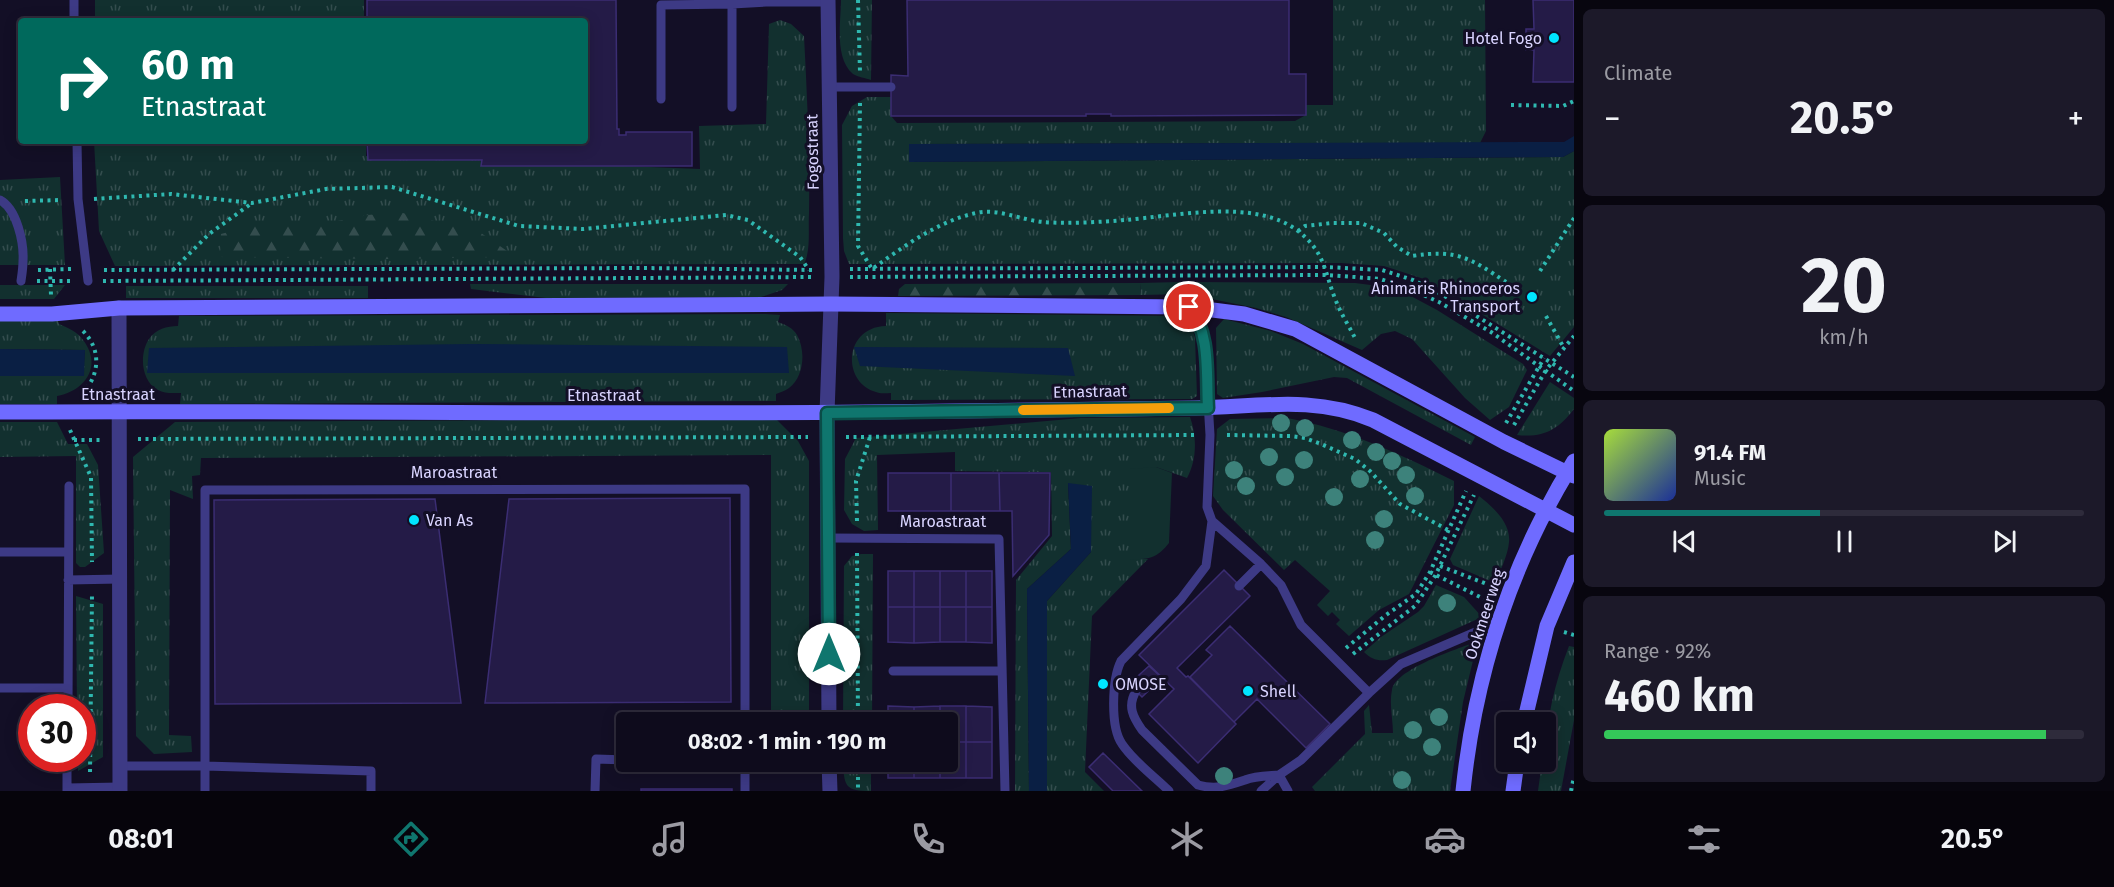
<!DOCTYPE html>
<html lang="en">
<head>
<meta charset="utf-8">
<style>
	:root { --surface:#0e0b1c; --page:#1c1929; --text:#f1f3f6; --muted:#9b9ba3; --line:#2e2b3b; --accent:#0f766e }
	body { margin:0; font-family:"Fira Sans",sans-serif; background:var(--page); color:var(--text); height:100vh; display:flex; flex-direction:column; font-size:22px; white-space:nowrap }
	* { box-sizing:border-box; margin:0 }
	p { font-size:20px; color:var(--muted) }
	.icon { flex:none; width:33px; height:33px; fill:none; stroke:currentColor; stroke-width:2; stroke-linecap:round; stroke-linejoin:round }
	.map { position:relative; flex:1; overflow:hidden }
	.details { display:flex; flex-direction:column; gap:9px; padding:9px; background:#08060f; width:540px }
	.details>* { flex:none }
	.top-card { position:absolute; left:18px; top:18px; width:570px; height:126px; border-radius:6px; box-shadow:0 3px 15px #0003,0 0 0 2px var(--line); background:#00695c; color:#fff; overflow:hidden }
	.buttons { position:absolute; left:1496px; top:712px; display:grid; gap:12px }
	.buttons a { display:grid; place-items:center; width:60px; height:60px; border-radius:6px; background:var(--surface); box-shadow:0 3px 15px #0003,0 0 0 2px var(--line); font-size:30px }
	.speed { position:absolute; left:18px; top:694px; display:flex; gap:12px; font-size:30px; font-weight:700; text-align:center }
	.speed>* { display:grid; place-content:center; width:78px; height:78px; border-radius:50%; background:var(--surface); box-shadow:0 3px 15px #0003,0 0 0 2px var(--line); line-height:1 }
	.speed .limit { border:9px solid #d22; background:#fff; color:#111 }
	.pin { position:absolute; display:grid; place-items:center; width:51px; height:51px; color:#fff; margin:-26px; border:3px solid #fff; border-radius:50%; box-shadow:0 2px 6px #0007 }
	.me { position:absolute; width:66px; margin:-33px; rotate:0deg; stroke-linejoin:round; filter:drop-shadow(0 0 4px #0008) }
	.turn { display:flex; align-items:center; gap:21px; height:126px; padding:0 24px; font-size:27px }
	.turn .icon { width:78px; height:78px; stroke-width:2.5 }
	.turn b { display:block; font-size:42px; line-height:51px }
	.big { font-size:45px; font-weight:700; line-height:1.1 }
	.details .widget { flex:1; display:flex; flex-direction:column; justify-content:center; gap:9px; min-width:0; padding:0 21px; border-radius:9px; background:var(--page) }
	.details .dial { align-items:center; gap:0 }
	.dial b { font-size:78px; line-height:1 }
	.song { display:flex; align-items:center; gap:18px }
	.cover { width:72px; height:72px; border-radius:9px; background:linear-gradient(135deg,hsl(80 70% 55%),hsl(230 70% 35%)) }
	.played { height:6px; border-radius:3px; background:linear-gradient(90deg,var(--accent) 45%,var(--line) 45%) }
	.keys { display:flex; justify-content:space-around; direction:ltr }
	.heat { display:flex; justify-content:space-between; align-items:center; font-size:33px; direction:ltr }
	.charge { height:9px; border-radius:4px; background:linear-gradient(90deg,#34c759 92%,var(--line) 0) }
	.trip { position:absolute; left:616px; top:712px; width:342px; height:60px; border-radius:6px; background:var(--surface); box-shadow:0 3px 15px #0003,0 0 0 2px var(--line); font-weight:700; line-height:60px; text-align:center }
	.dock { display:flex; height:96px; justify-content:space-around; align-items:center; background:#06040b; color:var(--muted) }
	.dock .icon { width:42px; height:42px }
	.dock .on { color:var(--accent) }
	.dock b { font-size:27px; color:var(--text) }
	main { display:flex; flex:1; min-height:0 }
	.map>svg:first-child { display:block }
</style>
</head>
<body>
<main>
<div class="map">
<svg width="1574" height="791" viewBox="0 0 1574 791">
	<defs>
		<pattern id="grass-tufts" width="24" height="20" patternUnits="userSpaceOnUse" patternTransform="scale(1.5)"><rect width="24" height="20" fill="#12302f"/><path d="M3 7l-1-3M5 7V3M7 7l1-3M15 17l-1-3M17 17v-4M19 17l1-3" fill="none" stroke="#344d4e"/></pattern>
		<pattern id="forest-firs" width="22" height="20" patternUnits="userSpaceOnUse" patternTransform="scale(1.5)"><rect width="22" height="20" fill="#12302f"/><path d="M5 1l3.5 6h-7zM16 11l3.5 6h-7z" fill="#344d4e"/></pattern>
	</defs>
	<rect width="100%" height="100%" fill="#130f26"/>
	<path fill="url(#grass-tufts)" d="M95 0H364V21H95Z
		M841 0H872L871 80C866 78 858 77 853 74 834 58 841 21 841 0Z
		M1333 0H1485L1486 131 1480 143 910 144 909 162 1563 157 1574 151V327L1550 356 1424 279 1384 266 1341 263 849 264 844 251 843 238 842 125 852 106 867 97H891V116L897 123 1295 121 1306 115V105H1333Z
		M780 20 791 24 804 36C807 95 810 154 809 213 808 229 811 250 804 264L115 266 99 231 94 141H366V156L700 169 699 126 766 124 769 24Z
		M60 177 65 265H0V180Z
		M1181 282 1355 283 1378 286 1407 294 1437 310 1523 364 1527 370 1509 407 1490 420 1465 398 1412 339 1395 331 1381 334 1362 350 1286 317 1256 308 1187 294 1140 295 1141 283Z
		M470 284H788L782 290 761 297 546 298 471 289Z
		M0 285H65L54 299H0Z
		M126 286H368V298H126Z
		M886 313 1180 316 1192 327 1195 338 1197 396 1192 399 891 400V393C886 393 880 394 876 392 841 382 844 327 886 326Z
		M765 314 780 315 778 322C786 325 793 328 797 335 806 351 804 377 789 388 785 391 780 392 776 394V401L180 404 181 393C173 393 165 394 158 390 141 381 139 354 149 339 156 329 167 326 178 326L179 316Z
		M0 317H57L59 324C68 328 78 332 83 340 103 366 85 391 57 396V404H0V376H83L85 350 0 349Z
		M1224 319 1271 331 1303 344 1475 437 1471 445 1347 378 1334 377 1262 392 1223 398 1217 394 1216 328Z
		M1550 382 1574 398V409C1558 430 1543 438 1517 435Z
		M1190 417C1197 436 1197 460 1187 478L1156 467 1130 559H1148L1092 616 1085 772 1104 791H1047V601L1091 552 1068 483 1071 549 1027 589 1029 791H1015L1016 580 1052 536 1051 472 955 471V452L877 455 878 530 864 531 852 524 844 510 845 459 856 438 1081 418Z
		M1287 418C1347 429 1400 454 1454 481V505L1409 594 1379 610 1349 636 1336 624 1340 620 1332 612 1328 616 1317 605 1330 591 1295 560 1284 570 1223 510 1213 496 1217 429 1230 419Z
		M776 419 798 441 809 461V723H771V455L201 458 200 475 192 476 193 499 170 490 169 735 191 736 192 752 154 754 136 736 133 457 175 422Z
		M0 422H57L68 444H87L98 465 104 553 85 567H80L76 563V456L0 457Z
		M1479 496C1493 507 1511 523 1509 542 1508 555 1500 571 1495 583L1453 565 1450 559Z
		M861 554H873L872 723H843L844 566 852 556Z
		M1436 585 1464 597 1482 617 1387 660C1377 661 1371 659 1364 652L1381 637 1418 612 1424 606Z
		M76 596 103 604V757L78 771V759H82V708H77Z
		M1470 644 1474 645 1476 648 1463 702 1450 791H1315L1312 787 1365 734 1364 711 1369 705 1372 733H1393C1393 719 1389 704 1392 690 1395 670 1452 651 1470 644Z
		M1569 646 1574 647V720L1561 791H1538L1542 762H1545C1545 723 1555 682 1569 646Z
		M843 762H871V791C846 791 844 787 843 762Z"/>
	<path fill="url(#forest-firs)" d="M399 212 481 233 516 257 391 259 220 257 221 234 251 226 317 225 368 215Z
		M1141 283 1140 295 898 296 899 289 905 284Z"/>
	<path fill="#12302f" d="M1156 467 1172 473 1169 543C1157 558 1149 560 1130 559V469Z"/>
	<path fill="#0a1f44" d="M1574 136V151L1563 157 909 162V144L1564 142Z
		M472 344 787 347 789 373H147L149 348Z
		M854 347 1068 348 1075 376 860 366Z
		M0 349 85 350 84 376H0Z
		M1068 483 1092 486 1091 552 1047 601V791H1029L1027 589 1071 549Z"/>
	<path fill="#241b47" stroke="#3b2d73" stroke-width="1.5" d="M367 0H616L617 129H619V135H626V132H692V166H481L482 160H368L367 141H585V21H367Z
		M907 0H1289V74H1306V115L1111 116V114H1086V116H891V75L908 76Z
		M1533 0H1574V82H1533L1534 50H1526V29H1534Z
		M888 473H951V511H888Z
		M951 473H999L1000 511H951Z
		M999 473H1050L1049 535 1013 576 1012 511H1000Z
		M730 498 731 702 485 703 509 499Z
		M435 499 461 703 215 704 214 500Z
		M1224 570 1250 596 1177 668 1186 677 1188 676 1236 724 1198 763 1149 714 1174 689 1139 655Z
		M888 571H914V607H888Z
		M914 571H940V607H914Z
		M940 571H966V607H940Z
		M966 571H992V607H966Z
		M888 607H914V643L888 642Z
		M914 607H940V642L914 643Z
		M940 607H966V642H940Z
		M966 607H992V643L966 642Z
		M1230 626 1330 724 1306 748 1257 699 1234 722 1190 677 1212 655 1206 650Z
		M1149 666 1162 678 1142 697 1129 684Z
		M888 706 914 707V723H888Z
		M940 706V723H914V707Z
		M940 706H966V742H948V723H940Z
		M966 706 992 707V742H966Z
		M948 742H966V778H940V762H948Z
		M966 742H992V778H966Z
		M1103 753 1142 791H1113L1089 767Z
		M888 762H914V778H888Z
		M914 762H940V778H914Z
		M641 789H732V791H641Z"/>
	<g fill="none" stroke-linecap="round" stroke-linejoin="round">
		<path stroke="#2fb8b0" stroke-width="4" stroke-dasharray="3 4.5" stroke-linecap="butt" d="M858 0 860 72
			M860 103 858 246 872 269C903 247 938 221 976 213 998 208 1021 220 1043 222 1066 224 1102 222 1125 220 1175 216 1256 198 1298 231 1326 253 1324 272 1336 301 1341 314 1349 326 1355 338
			M1511 105 1563 106 1574 101
			M94 199 171 194 252 203 326 189 392 187 519 226 583 229 726 215 748 220 800 257 809 270
			M25 201 62 200
			M1298 231 1305 226 1332 223H1361L1384 233 1397 247 1412 256C1457 249 1470 258 1506 282
			M50 269 51 295
			M850 269 1326 267 1382 270 1413 280 1443 295 1574 377
			M38 270 72 269
			M104 270 641 268 813 270
			M173 270 209 234 252 203
			M1540 271 1574 218
			M850 277 1328 275 1380 279 1410 289 1439 302 1491 332 1574 391
			M37 281H72
			M103 281 813 277
			M1546 316 1564 348
			M83 331C101 349 100 373 84 392
			M1506 423 1544 358
			M1514 425 1546 370 1574 336
			M70 430 91 477 92 562
			M1227 435 1290 436 1305 438 1321 444 1355 459 1370 471 1400 504 1448 530
			M846 437 1195 435
			M138 439 808 437
			M74 440H100
			M857 521 856 481 870 437
			M857 553 858 723
			M1440 566 1492 586
			M1430 572 1488 601
			M1564 632 1574 635
			M1346 648 1386 615 1416 594 1430 572 1466 491
			M1353 654 1415 606 1435 576 1474 495
			M858 762V791
			M90 772 92 594
			M1571 791 1574 777"/>
		<path stroke="#3d3a85" stroke-width="9" d="M74 0V21
			M732 0V4L766 2H828
			M829 87H891
			M661 99V5L732 4V107
			M77 141 78 199 88 281
			M0 200C17 209 24 243 23 261 23 268 22 274 21 281
			M1189 307 1197 316 1204 334 1210 435 1207 507 1212 521
			M828 538 999 539 1005 791
			M0 552H68
			M68 580 120 579
			M1239 586 1261 564
			M893 671H1002
			M0 688H68
			M1136 691C1127 706 1133 717 1142 730L1198 785C1216 790 1227 786 1245 780 1255 776 1268 776 1279 775
			M68 708 69 486
			M683 762 745 764 829 762
			M745 762V791
			M120 766H205L371 771V791
			M1279 775 1288 791
			M67 788 120 787
			M67 791V759
			M205 791V490L745 489V723
			M595 791 596 759 627 760
			M1169 791C1154 776 1134 762 1122 744 1110 727 1112 679 1121 661L1181 599 1206 566 1212 521 1261 564 1281 585 1301 625 1369 693
			M1261 791 1279 775 1301 760 1369 693 1401 664 1499 622"/>
		<path stroke="#3d3a85" stroke-width="15" d="M828 0 832 277 827 413 829 723
			M119 308 120 791
			M829 762 830 791"/>
		<path stroke="#6f6bff" stroke-width="15" d="M0 314H52L119 308 831 304 1189 307 1244 314 1295 329 1504 442 1574 476
			M0 412C318 410 636 416 954 411 1035 410 1115 409 1196 408 1259 407 1313 395 1373 420L1574 525
			M1524 723 1547 626 1574 562
			M1463 791C1475 674 1512 561 1574 461
			M1513 791 1517 762"/>
	</g>
	<g fill="#3d827b">
		<circle cx="1281" cy="423" r="9"/>
		<circle cx="1305" cy="428" r="9"/>
		<circle cx="1352" cy="440" r="9"/>
		<circle cx="1376" cy="452" r="9"/>
		<circle cx="1269" cy="457" r="9"/>
		<circle cx="1304" cy="460" r="9"/>
		<circle cx="1392" cy="461" r="9"/>
		<circle cx="1234" cy="470" r="9"/>
		<circle cx="1406" cy="475" r="9"/>
		<circle cx="1285" cy="477" r="9"/>
		<circle cx="1360" cy="479" r="9"/>
		<circle cx="1246" cy="486" r="9"/>
		<circle cx="1415" cy="496" r="9"/>
		<circle cx="1334" cy="497" r="9"/>
		<circle cx="1384" cy="519" r="9"/>
		<circle cx="1375" cy="540" r="9"/>
		<circle cx="1447" cy="603" r="9"/>
		<circle cx="1439" cy="717" r="9"/>
		<circle cx="1413" cy="730" r="9"/>
		<circle cx="1432" cy="747" r="9"/>
		<circle cx="1224" cy="776" r="9"/>
		<circle cx="1402" cy="780" r="9"/>
	</g>
	<g fill="none" stroke-linecap="round" stroke-linejoin="round">
		<defs>
			<path id="route" d="M829 654 827 413 1208 408C1206 375 1211 332 1189 307"/>
		</defs>
		<use href="#route" stroke="#0a4d48" stroke-width="15"/>
		<use href="#route" stroke="#0f766e" stroke-width="10"/>
		<path stroke="#f59e0b" stroke-width="10" d="M1023 410 1169 408"/>
	</g>
	<g fill="#00e5ff" stroke="#130f26" stroke-width="2">
		<circle cx="1554" cy="38" r="6"/>
		<circle cx="1532" cy="297" r="6"/>
		<circle cx="414" cy="520" r="6"/>
		<circle cx="1103" cy="684" r="6"/>
		<circle cx="1248" cy="691" r="6"/>
	</g>
	<g text-anchor="middle" stroke-width="6" stroke-linejoin="round" paint-order="stroke">
		<g font-size="16" fill="#d9d4ff" stroke="#130f26" text-anchor="start">
			<text x="1542" y="44" text-anchor="end">Hotel Fogo</text>
			<text x="1520" y="294" text-anchor="end">Animaris Rhinoceros<tspan x="1520" dy="18">Transport</tspan></text>
			<text x="426" y="526">Van As</text>
			<text x="1115" y="690">OMOSE</text>
			<text x="1260" y="697">Shell</text>
		</g>
		<g font-size="16" fill="#d9d4ff" stroke="#130f26">
			<text transform="translate(812 152) rotate(-91)" y="6">Fogostraat</text>
			<text transform="translate(1090 391) rotate(-1)" y="6">Etnastraat</text>
			<text x="118" y="400">Etnastraat</text>
			<text x="604" y="401">Etnastraat</text>
			<text x="454" y="478">Maroastraat</text>
			<text x="943" y="527">Maroastraat</text>
			<text transform="translate(1484 614) rotate(-72)" y="6">Ookmeerweg</text>
		</g>
	</g>
</svg>
<div class="buttons">
<a><svg class="icon" aria-label="sound" viewBox="0 0 24 24"><path d="M4 9h4l5-4v14l-5-4H4zM17 9q2 3 0 6"/></svg></a>
</div>
<div class="speed"><div class="limit">30</div></div>
<div class="pin" style="left:1189px;top:307px;background:#d93025"><svg class="icon" aria-label="arrive" viewBox="0 0 24 24"><path d="M6 21V4h12l-3 4 3 4H6"/></svg></div>
<svg class="me" style="left:829px;top:654px" viewBox="-20 -20 40 40"><circle r="19" fill="#fff"/><path d="M0-13L10 11 0 6-10 11z" fill="#0f766e"/></svg>
<div class="trip">08:02 · 1 min · 190 m</div>
<div class="top-card">
<div class="turn"><svg class="icon" aria-label="right" viewBox="0 0 24 24"><path d="M7 20v-9h11M14 6l5 5-5 5"/></svg><div><b>60 m</b>Etnastraat</div></div>
</div>
</div>
<section class="details">
<div class="widget"><p>Climate</p>
<div class="heat"><a>−</a><b class="big">20.5°</b><a>+</a></div>
</div>
<div class="widget dial"><b>20</b><p>km/h</p></div>
<div class="widget">
<div class="song"><i class="cover"></i><div><b>91.4 FM</b><p>Music</p></div></div>
<div class="played"></div>
<div class="keys"><svg class="icon" aria-label="previous" viewBox="0 0 24 24"><path d="M18 5L8 12l10 7zM5 5v14"/></svg><svg class="icon" aria-label="pause" viewBox="0 0 24 24"><path d="M8 5v14M16 5v14"/></svg><svg class="icon" aria-label="next" viewBox="0 0 24 24"><path d="M6 5l10 7-10 7zM19 5v14"/></svg></div>
</div>
<div class="widget"><p>Range · 92%</p><b class="big">460 km</b><div class="charge"></div></div>
</section>
</main>
<nav class="dock">
<b>08:01</b>
<svg class="icon on" aria-label="directions" viewBox="0 0 24 24"><path d="M12 3l9 9-9 9-9-9zM9 14v-3h6M13 9l2 2-2 2"/></svg>
<svg class="icon" aria-label="music" viewBox="0 0 24 24"><path d="M9 18V5l10-2v13"/><circle cx="6" cy="18" r="3"/><circle cx="16" cy="16" r="3"/></svg>
<svg class="icon" aria-label="phone" viewBox="0 0 24 24"><path d="M5 4h4l2 5-3 2q2 4 5 5l2-3 5 2v4C11 20 4 13 5 4z"/></svg>
<svg class="icon" aria-label="climate" viewBox="0 0 24 24"><path d="M12 3v18M4 7l16 10M4 17L20 7"/></svg>
<svg class="icon" aria-label="car" viewBox="0 0 24 24"><path d="M5 17H2v-5l4-1 3-4h7l3 4 3 1v5h-3M9 17h6M6 11h13"/><circle cx="7" cy="17" r="2"/><circle cx="17" cy="17" r="2"/></svg>
<svg class="icon" aria-label="filters" viewBox="0 0 24 24"><path d="M4 7h16M4 17h16"/><circle cx="9" cy="7" r="2"/><circle cx="15" cy="17" r="2"/></svg>
<b>20.5°</b>
</nav>
</body>
</html>
